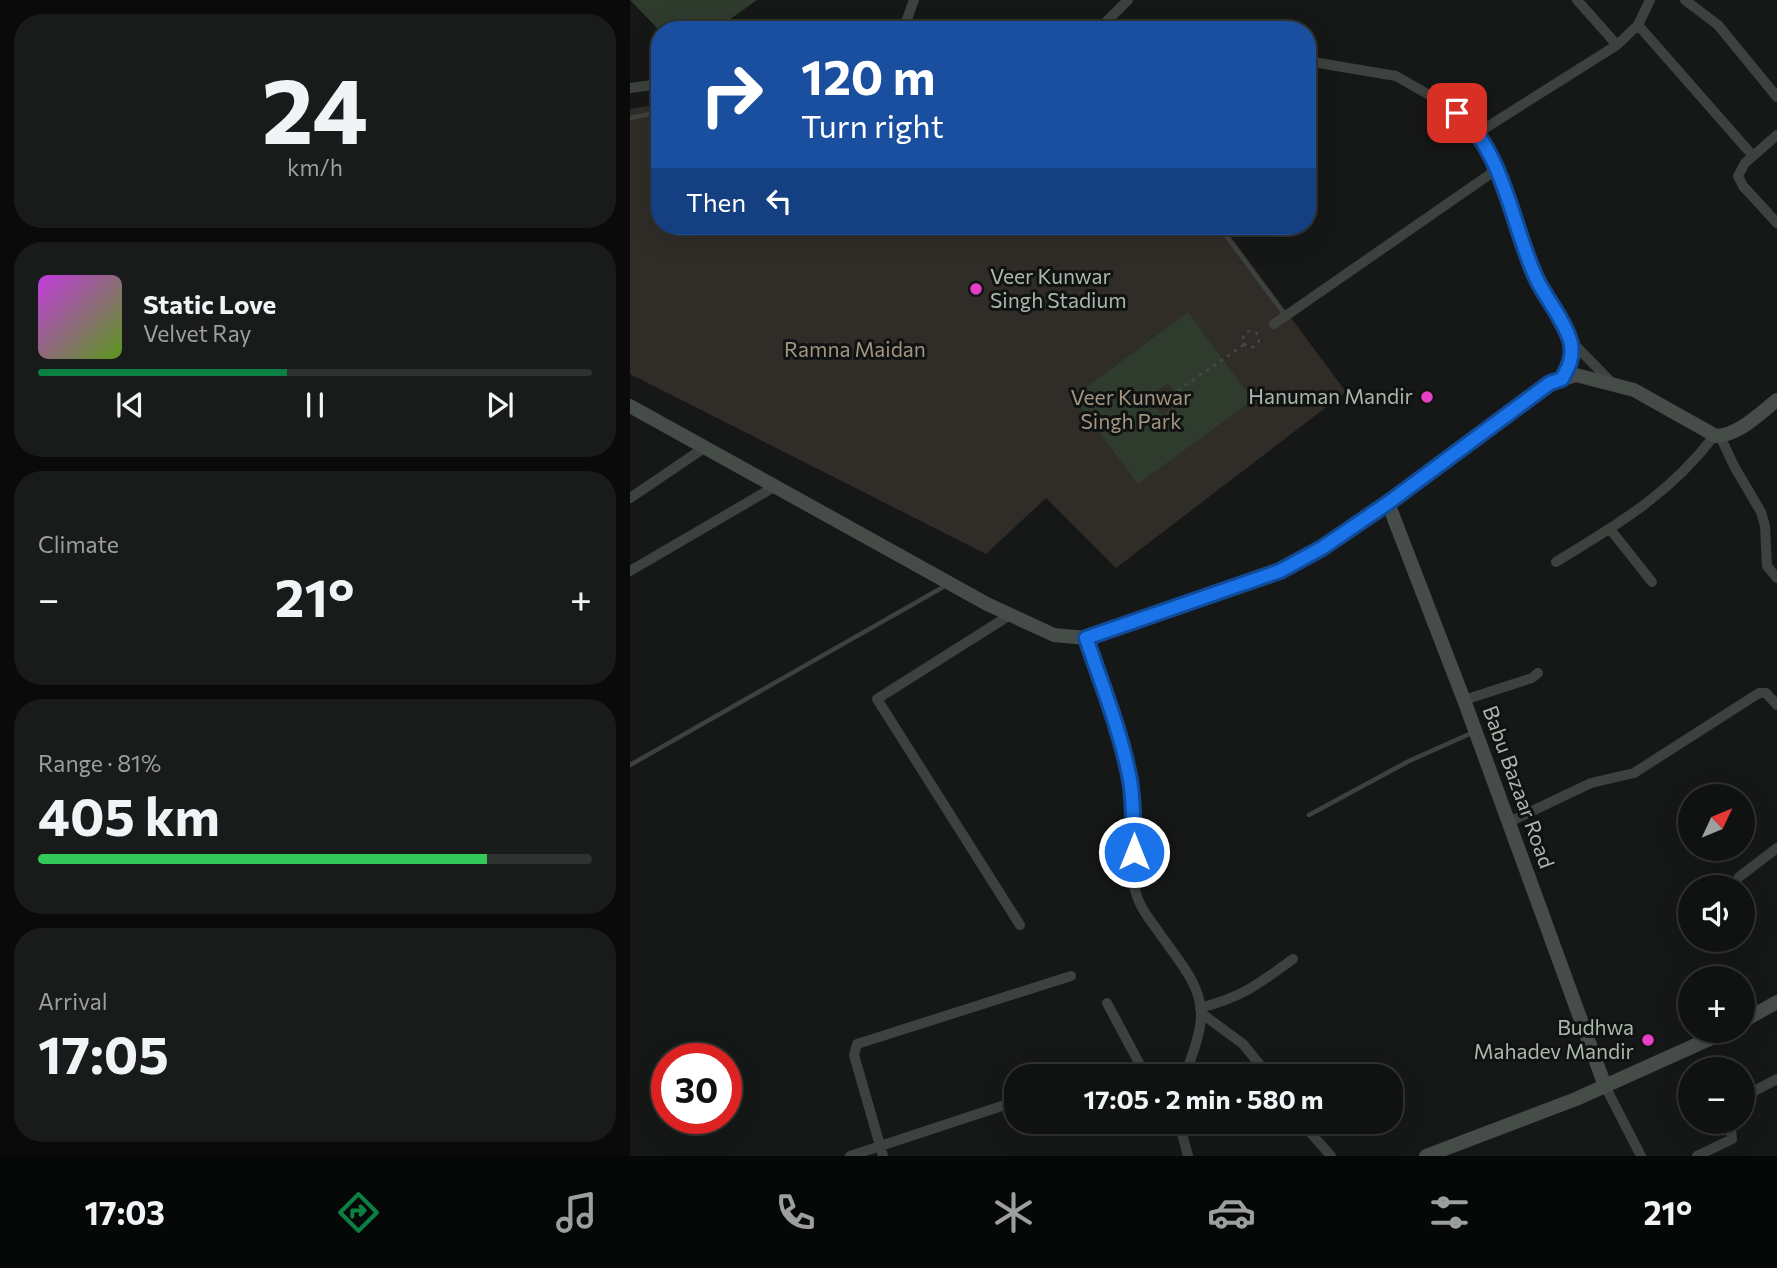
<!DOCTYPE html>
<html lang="en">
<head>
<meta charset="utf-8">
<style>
	:root { --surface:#101211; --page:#191b1a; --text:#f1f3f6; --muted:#9c9e9f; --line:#303231; --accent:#0b8043 }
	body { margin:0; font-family:Commissioner,sans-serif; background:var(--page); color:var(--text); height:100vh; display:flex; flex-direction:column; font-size:26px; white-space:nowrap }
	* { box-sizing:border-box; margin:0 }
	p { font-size:23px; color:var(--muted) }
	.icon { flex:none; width:38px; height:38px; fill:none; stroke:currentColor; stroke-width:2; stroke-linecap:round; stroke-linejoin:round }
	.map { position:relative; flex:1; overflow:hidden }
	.side { display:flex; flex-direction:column; gap:14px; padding:14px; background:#090a09; width:630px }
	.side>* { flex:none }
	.top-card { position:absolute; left:21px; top:21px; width:665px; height:214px; border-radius:28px; box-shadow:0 7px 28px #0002,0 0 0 2px var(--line); background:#1a4fa0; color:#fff; overflow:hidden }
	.needle { width:46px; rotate:46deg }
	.tools { position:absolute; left:1048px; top:784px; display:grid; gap:14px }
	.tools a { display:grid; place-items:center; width:77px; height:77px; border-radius:50%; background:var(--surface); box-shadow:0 7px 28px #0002,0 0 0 2px var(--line); font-size:35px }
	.speed { position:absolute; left:21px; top:1043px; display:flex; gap:14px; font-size:35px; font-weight:700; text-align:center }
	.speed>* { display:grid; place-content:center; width:91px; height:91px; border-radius:50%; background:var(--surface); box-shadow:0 7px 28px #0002,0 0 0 2px var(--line); line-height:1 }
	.speed .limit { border:10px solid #d22; background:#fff; color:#111 }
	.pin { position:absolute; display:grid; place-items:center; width:60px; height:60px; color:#fff; margin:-30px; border-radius:14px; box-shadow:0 4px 10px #0006 }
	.me { position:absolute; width:77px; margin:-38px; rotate:0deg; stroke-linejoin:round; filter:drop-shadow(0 0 5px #0008) }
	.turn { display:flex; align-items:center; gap:24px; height:147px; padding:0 35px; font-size:32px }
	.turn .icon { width:91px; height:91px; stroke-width:2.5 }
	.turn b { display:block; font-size:49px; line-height:60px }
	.then { display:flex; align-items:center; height:66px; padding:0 35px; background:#0003; gap:14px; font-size:26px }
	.big { font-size:52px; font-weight:700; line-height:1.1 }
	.side .card { flex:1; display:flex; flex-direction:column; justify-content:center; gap:10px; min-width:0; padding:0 24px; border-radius:28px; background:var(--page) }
	.side .dial { align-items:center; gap:0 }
	.dial b { font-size:91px; line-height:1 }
	.song { display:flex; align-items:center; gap:21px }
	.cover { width:84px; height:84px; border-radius:10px; background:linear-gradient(135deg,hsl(290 70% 55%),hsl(90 70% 35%)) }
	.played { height:7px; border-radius:4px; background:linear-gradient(90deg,var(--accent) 45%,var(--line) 45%) }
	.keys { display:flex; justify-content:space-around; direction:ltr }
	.heat { display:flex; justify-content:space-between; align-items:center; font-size:38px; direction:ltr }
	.charge { height:10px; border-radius:5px; background:linear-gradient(90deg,#34c759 81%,var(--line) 0) }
	.trip { position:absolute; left:374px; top:1064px; width:399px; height:70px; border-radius:28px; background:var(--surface); box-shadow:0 7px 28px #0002,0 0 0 2px var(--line); font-weight:700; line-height:70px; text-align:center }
	.tabs { display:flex; height:112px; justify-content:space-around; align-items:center; background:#060707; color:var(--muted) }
	.tabs .icon { width:49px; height:49px }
	.tabs .current { color:var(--accent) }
	.tabs b { font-size:32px; color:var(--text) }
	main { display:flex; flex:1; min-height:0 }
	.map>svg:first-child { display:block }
</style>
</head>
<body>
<main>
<section class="side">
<div class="card dial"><b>24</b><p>km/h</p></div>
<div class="card">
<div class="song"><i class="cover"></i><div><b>Static Love</b><p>Velvet Ray</p></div></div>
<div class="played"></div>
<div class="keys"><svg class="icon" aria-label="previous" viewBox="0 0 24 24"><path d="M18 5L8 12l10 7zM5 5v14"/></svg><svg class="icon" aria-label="pause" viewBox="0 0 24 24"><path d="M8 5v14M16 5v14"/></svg><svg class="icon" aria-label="next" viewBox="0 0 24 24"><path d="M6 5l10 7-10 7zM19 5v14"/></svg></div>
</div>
<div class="card"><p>Climate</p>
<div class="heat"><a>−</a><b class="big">21°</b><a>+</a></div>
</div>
<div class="card"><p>Range · 81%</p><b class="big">405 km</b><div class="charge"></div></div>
<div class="card"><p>Arrival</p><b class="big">17:05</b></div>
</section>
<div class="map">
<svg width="1147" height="1156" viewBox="0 0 1147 1156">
	<rect width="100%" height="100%" fill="#161817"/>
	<path fill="#302c27" d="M30 104V226H593L716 392 486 568 416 498 356 554 0 374V109Z"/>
	<path fill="#2e3b2d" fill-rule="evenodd" d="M0 0H127L85 30 30 31Z
		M558 312 623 400 508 484 443 397ZM538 384 551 401 532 415 519 397Z"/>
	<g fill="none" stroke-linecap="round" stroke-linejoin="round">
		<path stroke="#424943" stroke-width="2.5" stroke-dasharray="3.5 5" stroke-linecap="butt" d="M613 339a8 8 0 1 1 16 0a8 8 0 1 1-16 0Z
			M541 395 615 344"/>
		<path stroke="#3d423e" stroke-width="4.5" d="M0 118 30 112
			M589 226 655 315
			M0 765 315 586
			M679 815 779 761 844 732"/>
		<path stroke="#3d423e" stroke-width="10" d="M1055 0 1088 25 1147 97
			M1008 25 1123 156
			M273 30 284 0
			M468 30 498 0
			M987 45 1008 25 1020 0
			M677 61 766 76 815 104 839 122 863 160 907 279 940 340 942 361 932 379
			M0 88 30 84
			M846 134 987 45 947 0
			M1147 135 1115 163 1108 176 1113 186 1147 223
			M644 324 866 170
			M941 341 984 385
			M1090 436 1104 466 1131 512 1135 526 1137 566 1147 578
			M0 498 74 448
			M980 529 1022 582
			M926 562C988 524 1039 495 1084 436
			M0 571 144 487
			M380 615 247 699 390 925
			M456 638C474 692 497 746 503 803 506 831 497 867 506 893 510 908 521 921 530 934 546 957 571 984 571 1014 571 1035 561 1057 555 1076
			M834 700 902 678 908 673
			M879 822 961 783 1004 773 1129 693H1136L1147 705
			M1109 877 1147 848
			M477 1003 516 1076
			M570 1008C612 997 629 984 663 959
			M571 1013 613 1044 639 1076
			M975 1086 1011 1156
			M1113 1097 1147 1079
			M549 1122 558 1156
			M671 1122 701 1156
			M220 1156 387 1101
			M253 1156 224 1055 227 1044 441 976
			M1067 1156 1102 1139 1100 1122"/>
		<path stroke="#464d48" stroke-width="14" d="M0 406 357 604 424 635 456 638 650 571 692 548 758 503 920 383 946 375 1004 390 1086 436C1109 435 1129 414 1147 400
			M758 503 834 700 975 1086
			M1113 1021 1147 1002
			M796 1156 946 1099 1097 1031"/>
	</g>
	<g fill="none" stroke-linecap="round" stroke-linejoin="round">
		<defs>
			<path id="route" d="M504 852C503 828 504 804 500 780 491 732 472 685 456 638L650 571 692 548 758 503 920 383 932 379C939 366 943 359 941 344 937 325 917 299 908 282 882 229 875 151 827 113"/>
		</defs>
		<use href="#route" stroke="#114b97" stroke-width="18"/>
		<use href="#route" stroke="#1a73e8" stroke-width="12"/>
	</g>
	<g fill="#e640c7" stroke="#111312" stroke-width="2.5">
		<circle cx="346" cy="289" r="7"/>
		<circle cx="797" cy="397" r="7"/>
		<circle cx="1018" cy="1040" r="7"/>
	</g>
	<g text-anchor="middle" stroke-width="6" stroke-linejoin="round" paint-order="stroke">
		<g font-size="21" fill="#a9b7ac" stroke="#111312" text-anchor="end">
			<text x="360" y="284" text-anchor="start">Veer Kunwar<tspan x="360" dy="24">Singh Stadium</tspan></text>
			<text x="783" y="404">Hanuman Mandir</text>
			<text x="1004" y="1035">Budhwa<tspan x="1004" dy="24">Mahadev Mandir</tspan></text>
		</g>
		<g font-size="21" fill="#a19481" stroke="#111312">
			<text x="225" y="357">Ramna Maidan</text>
			<text x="501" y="405">Veer Kunwar<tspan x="501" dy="24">Singh Park</tspan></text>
		</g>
		<g font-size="21" fill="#a9b7ac" stroke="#111312">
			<text transform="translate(888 787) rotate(70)" y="7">Babu Bazaar Road</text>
		</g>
	</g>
</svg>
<div class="tools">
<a><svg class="needle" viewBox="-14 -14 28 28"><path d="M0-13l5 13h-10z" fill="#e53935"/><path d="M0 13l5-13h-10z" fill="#9c9e9f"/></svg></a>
<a><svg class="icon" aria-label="sound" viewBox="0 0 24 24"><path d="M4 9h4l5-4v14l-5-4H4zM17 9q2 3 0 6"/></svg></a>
<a>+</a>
<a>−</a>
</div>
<div class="speed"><div class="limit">30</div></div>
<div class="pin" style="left:827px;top:113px;background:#d93025"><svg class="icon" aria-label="arrive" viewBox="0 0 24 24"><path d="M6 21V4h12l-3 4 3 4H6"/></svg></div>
<svg class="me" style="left:504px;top:852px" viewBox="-20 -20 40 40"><circle r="17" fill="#1a73e8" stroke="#fff" stroke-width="3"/><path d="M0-11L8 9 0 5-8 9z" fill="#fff"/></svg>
<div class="trip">17:05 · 2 min · 580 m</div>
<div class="top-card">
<div class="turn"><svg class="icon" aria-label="right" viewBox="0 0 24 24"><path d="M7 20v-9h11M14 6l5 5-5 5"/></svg><div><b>120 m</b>Turn right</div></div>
<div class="then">Then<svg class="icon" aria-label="left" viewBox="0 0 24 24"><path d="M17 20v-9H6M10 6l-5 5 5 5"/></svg></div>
</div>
</div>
</main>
<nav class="tabs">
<b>17:03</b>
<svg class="icon current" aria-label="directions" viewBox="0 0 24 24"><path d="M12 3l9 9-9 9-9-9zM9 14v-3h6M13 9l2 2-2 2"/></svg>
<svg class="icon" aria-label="music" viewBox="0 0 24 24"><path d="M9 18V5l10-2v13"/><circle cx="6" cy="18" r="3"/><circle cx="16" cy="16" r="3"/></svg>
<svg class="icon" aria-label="phone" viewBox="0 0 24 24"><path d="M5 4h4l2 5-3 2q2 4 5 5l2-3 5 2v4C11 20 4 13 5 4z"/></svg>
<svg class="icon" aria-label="climate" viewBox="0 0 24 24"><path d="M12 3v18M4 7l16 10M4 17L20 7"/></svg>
<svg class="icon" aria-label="car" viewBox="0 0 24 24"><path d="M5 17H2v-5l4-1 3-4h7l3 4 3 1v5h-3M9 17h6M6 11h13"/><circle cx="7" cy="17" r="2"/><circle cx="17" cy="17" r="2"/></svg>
<svg class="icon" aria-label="filters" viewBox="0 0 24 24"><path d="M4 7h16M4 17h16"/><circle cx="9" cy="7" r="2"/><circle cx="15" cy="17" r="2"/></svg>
<b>21°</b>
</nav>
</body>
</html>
